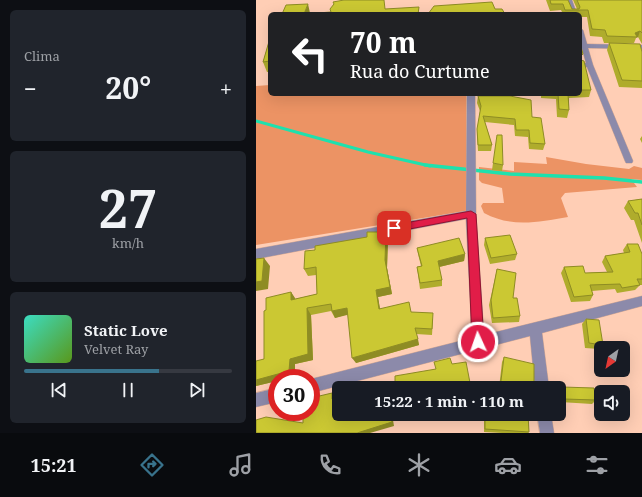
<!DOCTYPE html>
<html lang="pt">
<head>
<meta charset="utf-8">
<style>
	:root { --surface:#171b24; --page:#20242c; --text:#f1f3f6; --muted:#9ea1a6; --line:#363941; --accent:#39738c }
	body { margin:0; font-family:"Noto Serif",serif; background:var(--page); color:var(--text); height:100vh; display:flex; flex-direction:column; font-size:15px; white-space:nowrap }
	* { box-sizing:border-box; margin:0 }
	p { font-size:13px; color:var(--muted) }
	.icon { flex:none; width:22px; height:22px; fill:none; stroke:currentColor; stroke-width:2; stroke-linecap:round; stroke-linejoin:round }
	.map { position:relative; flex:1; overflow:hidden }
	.side { display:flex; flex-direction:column; gap:10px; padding:10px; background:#0d0f14; width:256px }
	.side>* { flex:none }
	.banner { position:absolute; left:12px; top:12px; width:314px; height:84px; border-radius:6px; box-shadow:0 4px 16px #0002; background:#202124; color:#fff; overflow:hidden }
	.needle { width:26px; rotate:213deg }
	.controls { position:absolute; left:338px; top:341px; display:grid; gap:8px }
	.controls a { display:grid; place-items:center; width:36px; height:36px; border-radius:6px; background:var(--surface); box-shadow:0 4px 16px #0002; font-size:20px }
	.speed { position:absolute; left:12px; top:369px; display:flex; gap:8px; font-size:20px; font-weight:700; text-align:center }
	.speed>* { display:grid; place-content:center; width:52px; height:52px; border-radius:50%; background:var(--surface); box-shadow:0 4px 16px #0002; line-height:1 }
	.speed .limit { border:6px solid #d22; background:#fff; color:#111 }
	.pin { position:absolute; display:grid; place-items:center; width:34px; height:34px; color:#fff; margin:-17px; border-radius:8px; box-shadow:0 2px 6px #0006 }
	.me { position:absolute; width:44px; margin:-22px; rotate:357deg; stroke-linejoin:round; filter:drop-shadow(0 0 3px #0008) }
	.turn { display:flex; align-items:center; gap:14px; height:84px; padding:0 16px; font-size:18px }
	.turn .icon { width:52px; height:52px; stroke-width:2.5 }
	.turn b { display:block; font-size:28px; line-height:34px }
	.big { font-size:30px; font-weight:700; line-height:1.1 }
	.side .widget { flex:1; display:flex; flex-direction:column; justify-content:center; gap:6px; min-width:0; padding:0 14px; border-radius:6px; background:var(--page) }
	.side .dial { align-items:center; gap:0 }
	.dial b { font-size:52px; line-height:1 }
	.song { display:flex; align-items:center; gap:12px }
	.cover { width:48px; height:48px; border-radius:6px; background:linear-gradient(135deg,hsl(170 70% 55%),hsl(90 70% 35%)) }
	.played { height:4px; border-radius:2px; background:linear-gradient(90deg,var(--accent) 65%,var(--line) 65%) }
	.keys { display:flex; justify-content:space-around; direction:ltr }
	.heat { display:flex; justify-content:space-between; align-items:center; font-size:22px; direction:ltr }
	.trip { position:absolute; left:76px; top:381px; width:234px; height:40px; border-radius:6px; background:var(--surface); box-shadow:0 4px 16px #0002; font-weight:700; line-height:40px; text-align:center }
	.tab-bar { display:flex; height:64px; justify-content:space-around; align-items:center; background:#090b0e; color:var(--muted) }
	.tab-bar .icon { width:28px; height:28px }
	.tab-bar .on { color:var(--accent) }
	.tab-bar b { font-size:18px; color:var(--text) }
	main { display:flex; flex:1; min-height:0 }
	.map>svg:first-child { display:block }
</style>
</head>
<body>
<main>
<section class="side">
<div class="widget"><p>Clima</p>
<div class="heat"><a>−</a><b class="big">20°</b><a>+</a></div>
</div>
<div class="widget dial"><b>27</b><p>km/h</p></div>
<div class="widget">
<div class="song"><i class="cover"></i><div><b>Static Love</b><p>Velvet Ray</p></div></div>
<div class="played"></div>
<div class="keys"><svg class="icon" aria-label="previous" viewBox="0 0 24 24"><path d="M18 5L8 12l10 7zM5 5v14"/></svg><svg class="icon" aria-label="pause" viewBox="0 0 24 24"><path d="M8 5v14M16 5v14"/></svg><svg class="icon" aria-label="next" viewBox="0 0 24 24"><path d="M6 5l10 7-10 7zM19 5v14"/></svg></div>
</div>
</section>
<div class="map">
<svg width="386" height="433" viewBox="0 0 386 433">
	<rect width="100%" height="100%" fill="#ffceb5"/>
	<path fill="#ec9364" d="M14 85V94H210V211L0 245V86Z
		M290 157 330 164 373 169 378 166 386 168V180L375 179 381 187 309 193 305 198 312 217C282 222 256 228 228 213L225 206 227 203H248L246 188 226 183 223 180V167L258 171V162L291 164Z"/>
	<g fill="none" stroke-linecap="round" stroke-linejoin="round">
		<path stroke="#1ee1ad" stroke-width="3" d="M0 121 112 152 174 166"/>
		<path stroke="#1ee1ad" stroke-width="3.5" d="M169 165 254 174 348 178 386 182"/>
		<defs>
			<path id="minor" d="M310 0H316L321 14H315Z
				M324 28 327 30 331 44 386 45V49L332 48 337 65 377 161 376 163H370L369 161 331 67H324V63H330L324 41Z
				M211 94H219L220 214 228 335 386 296V306L286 333 293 388H279L274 336 55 393V379L216 338 210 219 0 259V249L210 211Z
				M21 388V402L0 407V393Z
				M281 414H295L298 433H284Z"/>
		</defs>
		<use href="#minor" stroke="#d7aa94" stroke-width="1"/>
		<use href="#minor" fill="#8c8aaa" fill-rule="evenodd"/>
	</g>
	<path fill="#afac2c" d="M290 0H312L316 9H321L317 0H386V44L382 37 380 38 378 43H348L346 37 334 36 331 17H324V14H307L305 10 294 11Z
		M14 38V72H11L7 62Z
		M324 43 325 60 335 90 333 97 313 98V110L311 118 301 117 300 99 285 98V94H324Z
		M353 43 386 52V88L363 87 351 50Z
		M222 96 276 117 289 144 287 150 273 149 272 137 259 136 258 125 229 122 236 145 235 151H222L221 135 224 111 221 103Z
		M386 136V143L384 139Z
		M237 163 247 165 246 171 236 170Z
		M386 199V243L378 220H375L368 208 372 201Z
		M130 232 132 239 131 268 136 294 122 297 124 309 155 312 177 319 176 335 160 334 163 345 100 363 92 314 79 318 75 311 55 315 57 360 39 364V376L21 378V381L0 386 8 359 10 310 35 292 39 299 61 294 60 275 52 276 48 269 59 250 111 237Z
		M229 238 261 254 259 260 234 264 228 245Z
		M371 244 386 254V285H384L379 290 361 293 359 289 336 291 337 295 334 301 315 302 305 273 308 267 329 273 351 272 346 262 349 256 368 253 367 250Z
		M161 248 209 254 208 261 183 267 186 280V286L164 289 161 267 165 266 162 254Z
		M241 269 257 298 264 316 263 322 236 323 233 305Z
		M330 319 347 345 343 349 329 348 326 324Z
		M248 357 278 388H243L246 362Z
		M306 387 340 400 336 404 304 402 303 391Z
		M153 414H200L188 417V415L155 421 153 417Z
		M228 414H272L273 432 272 433H246L228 432Z"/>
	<path fill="#8e8c24" d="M52 4 54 13 48 14Z
		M384 31 382 37 380 38 381 37 379 33Z
		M130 232 132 239 131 268 136 294 122 297 125 315 123 309 120 290 129 260Z
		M209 254 208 261 183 267 182 261Z
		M8 258 14 266 12 289 0 291V282Z
		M35 292 39 298 40 307 35 300Z
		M51 308 55 315 57 360 39 364V376L31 378H21V381L0 386V380L34 359Z
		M91 308 95 314 79 318 76 311Z
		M162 339 163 345 100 363 96 358Z
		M76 393 80 397V403L76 399Z
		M134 414H136L138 426 114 433H101Z
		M188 414H200L188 417Z"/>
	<path fill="#cbc833" stroke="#8e8c24" d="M88 0H128L129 9 163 7 162 14H26L30 5 52 4 48 14 75 12 74 9 78 4 77 2Z
		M294 0H312L316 9H323L324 7 321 0H386V33L384 31 379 33 381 37 351 36 349 30 336 29 332 10H309L307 4H295Z
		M236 2 239 9H246L249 14H172L178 6Z
		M14 38V61L7 62Z
		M324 43 327 54 325 56V60L328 61 335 90H324Z
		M353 43 384 44 386 52V81L366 80Z
		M302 94H312L313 110 303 109Z
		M222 96H254L275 100 276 117 285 118 289 144 274 143 273 130H260L259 119 227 116 236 145H222L221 129 225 106Z
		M241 135H246L247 165 237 163Z
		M386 199V225L382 213H379L372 201Z
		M111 232H130L129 260 134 287 120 290 123 309 153 302 155 312 177 313 176 329 159 328 162 339 96 358 91 308 76 311 75 304 51 308 52 354 34 359 33 371 0 380V361L8 359V311L10 310V298L35 292V300L61 294 60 267 48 269 49 251 59 250V246L111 237Z
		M254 235 261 254 235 258 229 238Z
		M203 238 209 254 182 261 186 280 164 283 161 267 166 266 161 248Z
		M371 244H382L386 254V279H381L384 285 366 288 364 284 334 285 337 295 318 297 308 267 327 266 329 273 357 272 349 256 374 252Z
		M8 258 6 281 0 282V259Z
		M241 269 260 273 257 298H261L264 316 237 318 235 300Z
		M330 319 343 320 347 345 333 343Z
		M248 357 278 364V388H244Z
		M194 358 196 364 210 362 215 388H131L139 386V376L180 369 178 362Z
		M306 387 338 388 340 400 308 399Z
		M76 393V399L83 398V414H134L136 422 101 433H0V420L10 417 47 423V412H55V398Z
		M153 414H172L153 417Z
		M229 414H272L273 432 229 429Z"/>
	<path fill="#e11d48" stroke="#92132f" d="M215 211 220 214 228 342 226 346 222 347 218 346 216 342 211 218 138 232 134 228 138 225Z"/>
</svg>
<div class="controls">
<a><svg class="needle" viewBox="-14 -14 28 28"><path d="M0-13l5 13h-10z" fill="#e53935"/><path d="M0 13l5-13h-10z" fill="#9ea1a6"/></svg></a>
<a><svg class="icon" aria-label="sound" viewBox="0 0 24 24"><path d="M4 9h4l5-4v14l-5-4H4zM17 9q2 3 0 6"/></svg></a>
</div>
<div class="speed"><div class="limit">30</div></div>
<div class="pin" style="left:138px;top:228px;background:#d93025"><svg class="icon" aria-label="arrive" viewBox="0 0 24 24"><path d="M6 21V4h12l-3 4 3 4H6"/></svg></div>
<svg class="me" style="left:222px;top:342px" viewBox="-20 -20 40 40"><circle r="17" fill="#e11d48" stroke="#fff" stroke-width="3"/><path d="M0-11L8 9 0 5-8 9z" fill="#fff"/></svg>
<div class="trip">15:22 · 1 min · 110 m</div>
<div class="banner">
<div class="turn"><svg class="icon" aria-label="left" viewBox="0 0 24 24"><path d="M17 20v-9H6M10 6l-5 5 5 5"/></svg><div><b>70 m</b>Rua do Curtume</div></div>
</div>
</div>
</main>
<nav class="tab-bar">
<b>15:21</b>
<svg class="icon on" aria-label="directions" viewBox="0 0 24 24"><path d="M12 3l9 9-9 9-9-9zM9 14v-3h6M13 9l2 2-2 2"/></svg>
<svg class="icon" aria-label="music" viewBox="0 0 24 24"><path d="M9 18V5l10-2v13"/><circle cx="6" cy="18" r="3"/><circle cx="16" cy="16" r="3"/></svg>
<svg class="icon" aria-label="phone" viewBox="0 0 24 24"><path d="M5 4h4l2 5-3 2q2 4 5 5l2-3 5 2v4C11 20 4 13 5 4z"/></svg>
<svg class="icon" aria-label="climate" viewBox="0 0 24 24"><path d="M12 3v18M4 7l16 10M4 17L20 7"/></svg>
<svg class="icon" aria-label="car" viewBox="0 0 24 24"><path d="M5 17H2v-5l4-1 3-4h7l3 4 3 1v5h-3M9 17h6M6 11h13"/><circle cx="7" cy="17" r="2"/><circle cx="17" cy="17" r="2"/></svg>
<svg class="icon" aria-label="filters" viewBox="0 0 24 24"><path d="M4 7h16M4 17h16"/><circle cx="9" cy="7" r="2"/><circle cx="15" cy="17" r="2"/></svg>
</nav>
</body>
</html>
